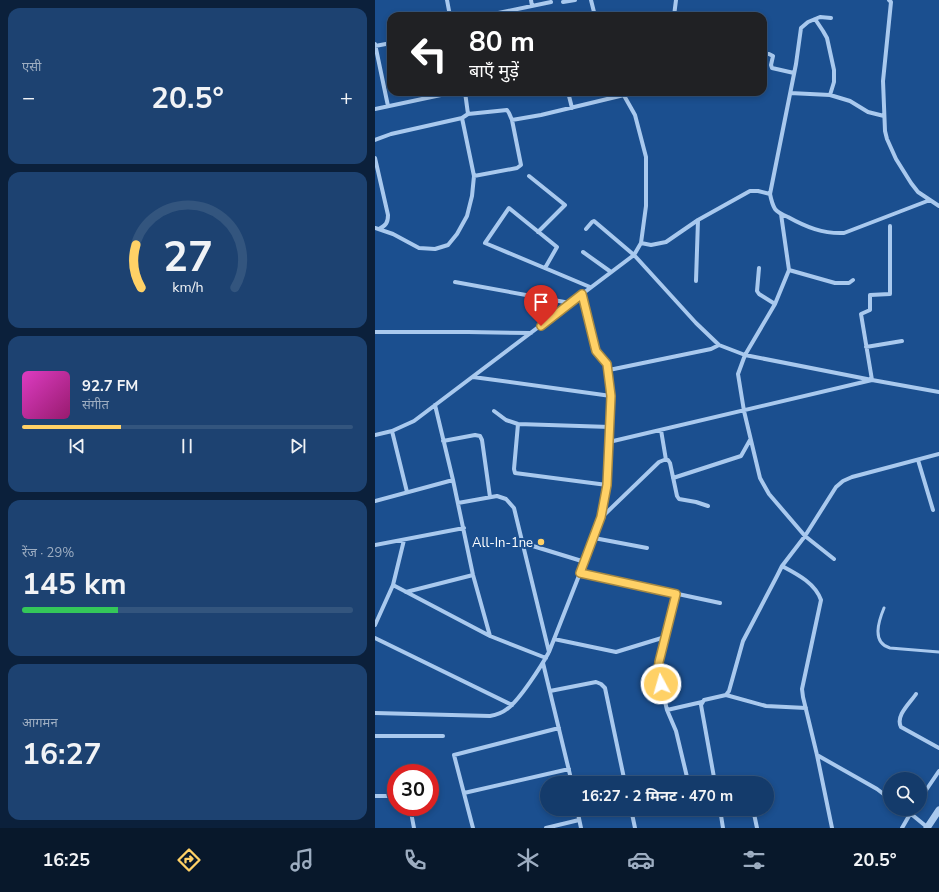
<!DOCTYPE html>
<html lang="hi">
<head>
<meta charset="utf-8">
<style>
	:root { --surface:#143b6b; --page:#1d4271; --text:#f1f3f6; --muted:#9dadc1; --line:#33557e; --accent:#ffd166 }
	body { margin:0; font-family:"Nunito Sans","Noto Sans Devanagari",sans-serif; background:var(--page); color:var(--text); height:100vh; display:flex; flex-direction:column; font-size:15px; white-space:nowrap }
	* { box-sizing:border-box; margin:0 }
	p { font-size:13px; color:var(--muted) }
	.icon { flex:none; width:22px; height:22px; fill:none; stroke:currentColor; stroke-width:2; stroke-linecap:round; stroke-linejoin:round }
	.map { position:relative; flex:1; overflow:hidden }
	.panel { display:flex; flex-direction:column; gap:8px; padding:8px; background:#0b203b; width:375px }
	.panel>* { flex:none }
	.hud { position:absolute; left:12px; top:12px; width:380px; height:84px; border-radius:12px; box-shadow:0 2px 6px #0003,0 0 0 1px var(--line); background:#202124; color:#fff; overflow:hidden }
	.controls { position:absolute; left:508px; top:772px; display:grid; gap:8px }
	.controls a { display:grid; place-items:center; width:44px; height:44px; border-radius:50%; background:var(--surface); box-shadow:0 2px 6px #0003,0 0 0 1px var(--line); font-size:20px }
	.speed { position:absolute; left:12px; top:764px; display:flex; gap:8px; font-size:20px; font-weight:700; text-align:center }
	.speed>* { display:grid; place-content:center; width:52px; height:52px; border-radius:50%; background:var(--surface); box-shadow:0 2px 6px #0003,0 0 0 1px var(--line); line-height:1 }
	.speed .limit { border:6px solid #d22; background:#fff; color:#111 }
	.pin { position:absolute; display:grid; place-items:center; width:34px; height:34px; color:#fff; margin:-41px -17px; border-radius:50% 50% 50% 0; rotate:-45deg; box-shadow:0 0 4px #0007 }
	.pin .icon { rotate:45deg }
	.me { position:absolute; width:44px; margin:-22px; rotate:354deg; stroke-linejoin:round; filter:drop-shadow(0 0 3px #0008) }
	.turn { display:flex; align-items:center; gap:14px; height:84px; padding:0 16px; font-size:18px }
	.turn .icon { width:52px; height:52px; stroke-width:2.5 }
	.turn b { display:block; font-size:28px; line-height:34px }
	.big { font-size:30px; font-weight:700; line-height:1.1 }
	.panel .widget { flex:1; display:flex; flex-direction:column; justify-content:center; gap:6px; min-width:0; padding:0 14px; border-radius:12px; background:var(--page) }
	.panel .dial { align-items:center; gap:0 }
	.dial svg { height:104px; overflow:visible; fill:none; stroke:var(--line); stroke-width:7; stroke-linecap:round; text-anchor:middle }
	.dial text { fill:var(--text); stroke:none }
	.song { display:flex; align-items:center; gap:12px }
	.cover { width:48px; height:48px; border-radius:6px; background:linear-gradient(135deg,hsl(310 70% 55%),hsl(320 70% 35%)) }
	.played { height:4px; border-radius:2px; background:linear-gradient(90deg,var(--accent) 30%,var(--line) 30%) }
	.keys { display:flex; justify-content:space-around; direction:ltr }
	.heat { display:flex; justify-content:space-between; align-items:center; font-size:22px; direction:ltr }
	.charge { height:6px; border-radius:3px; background:linear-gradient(90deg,#34c759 29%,var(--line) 0) }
	.trip { position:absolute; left:165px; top:776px; width:234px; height:40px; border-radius:20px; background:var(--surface); box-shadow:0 2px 6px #0003,0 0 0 1px var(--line); font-weight:700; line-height:40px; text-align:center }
	.dock { display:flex; height:64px; justify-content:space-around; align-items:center; background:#08182b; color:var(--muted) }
	.dock .icon { width:28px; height:28px }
	.dock .current { color:var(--accent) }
	.dock b { font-size:18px; color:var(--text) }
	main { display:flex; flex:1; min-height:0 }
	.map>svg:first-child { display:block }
</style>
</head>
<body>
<main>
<section class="panel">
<div class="widget"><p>एसी</p>
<div class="heat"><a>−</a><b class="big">20.5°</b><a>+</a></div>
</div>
<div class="widget dial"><svg viewBox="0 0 100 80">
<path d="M14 69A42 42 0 1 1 86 69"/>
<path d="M14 69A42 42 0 0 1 10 36" stroke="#ffd166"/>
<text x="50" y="56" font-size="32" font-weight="700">27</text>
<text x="50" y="72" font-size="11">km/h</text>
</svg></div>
<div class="widget">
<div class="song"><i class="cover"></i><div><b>92.7 FM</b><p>संगीत</p></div></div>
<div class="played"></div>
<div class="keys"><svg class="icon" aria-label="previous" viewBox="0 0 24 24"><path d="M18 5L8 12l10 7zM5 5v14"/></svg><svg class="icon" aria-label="pause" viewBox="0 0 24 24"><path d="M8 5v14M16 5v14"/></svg><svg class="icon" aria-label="next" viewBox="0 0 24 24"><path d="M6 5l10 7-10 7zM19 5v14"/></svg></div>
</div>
<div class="widget"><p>रेंज · 29%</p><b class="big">145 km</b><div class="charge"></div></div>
<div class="widget"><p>आगमन</p><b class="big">16:27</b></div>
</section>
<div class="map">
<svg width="564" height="828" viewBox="0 0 564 828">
	<rect width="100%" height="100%" fill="#1b4f8f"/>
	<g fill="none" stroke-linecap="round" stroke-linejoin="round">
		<path stroke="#a9c9ee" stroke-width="3" d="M509 608C504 620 496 643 515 648L564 652"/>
		<path stroke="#a9c9ee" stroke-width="4" d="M72 0 75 16
			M156 0 157 6
			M216 0 220 16
			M514 0 516 2 508 81 510 131 512 139 521 159 536 183 543 192 564 206
			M188 2 200 0
			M109 16 176 2
			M299 16 301 0
			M0 44 13 106
			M0 46 16 43
			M388 54H394L398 56 396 65 397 68 419 73
			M90 92 93 114
			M193 92 197 108
			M415 93 455 95 459 82V70L452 38 448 31 440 19
			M455 95 475 101 493 112 509 116
			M0 109 80 92
			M137 120 166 115 249 95 255 92
			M0 140 16 134 87 118 93 114 132 110 134 113 137 120 146 165 142 168 99 176
			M0 158 13 215C13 223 11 225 4 229
			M154 176 190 205 163 232
			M395 194 421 64 426 28 433 22 445 17 456 18
			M406 214 414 270 400 304 370 355 363 374 369 411 385 478 394 494 430 536 459 559
			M0 228 18 234 44 248 60 249 73 245 82 234 92 216 97 196 99 176 87 118
			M211 229 217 222 219 221 259 255 321 323 344 345 370 355 497 380 564 392
			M266 243 276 245 291 242 323 220 375 191H383L395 194C396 199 397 204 400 209 403 213 408 215 413 217 431 227 448 234 469 233L555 200
			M208 252 236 272
			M170 268 182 247 134 208 110 243 215 287
			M384 268 382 291 384 294 400 304
			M414 270 460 283H474L478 280
			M321 281 323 220
			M80 282 195 303
			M0 332H93L156 333
			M491 347 527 341
			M234 370 336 349 344 345
			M98 377 236 396
			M60 405 78 480 98 575 115 636
			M119 411 131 420 143 424 235 427
			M143 424 139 469 140 473 232 485
			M286 430 291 460
			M17 431 32 492
			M0 435 17 431 39 421 259 255 266 243 271 206V157L260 115 247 92
			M68 441 100 435 105 436 107 440 115 497
			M234 442 497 380 486 314 495 310V295L515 294V226
			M543 460 558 510
			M298 478 366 456 375 440
			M0 501 78 480
			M83 503 122 496 131 499 139 508 174 652
			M227 517 284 462 289 460H293L295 463 302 496 304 499 321 502 333 506
			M219 538 272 548
			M148 543 210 562
			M0 545 89 528
			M407 566C422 574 440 583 446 600L427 689 428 697 442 755 457 828
			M205 573 345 603
			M18 585 115 636 171 658
			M31 592 98 575
			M0 625 18 585 29 540
			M0 638 137 705
			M179 639 241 652 290 637
			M168 663 197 783
			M175 691 221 682 226 684 230 688 250 783
			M541 694C535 703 520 716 526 727L564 748
			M351 695 391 706 431 708
			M292 710 283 671 290 637 301 594
			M0 713 115 716C121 715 127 713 132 709 144 701 167 665 174 652L227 517 232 485 236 396 234 370 230 361 221 351 207 294
			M0 736H68
			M442 755 502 789 515 799
			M312 777 301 731 292 710 327 702
			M340 783 326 705 329 700 351 695 354 691 368 641 402 576 407 566 430 536 461 487 468 481 477 477 564 454
			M89 793 194 769
			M0 796H21
			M545 799 564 771
			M35 807 39 828
			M202 809 206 828
			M256 809 260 828
			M345 809 348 828
			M378 809 382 828
			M530 809 552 827
			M98 828 79 755 184 728
			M171 828 204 820
			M527 828 538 809"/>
		<path stroke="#a9c9ee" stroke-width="7" d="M552 828 564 810"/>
	</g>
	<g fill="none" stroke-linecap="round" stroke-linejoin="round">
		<defs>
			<path id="route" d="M166 326 207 294 221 351 232 364 236 396 232 485 226 517 205 573 301 594 284 662 283 671 286 684"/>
		</defs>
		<use href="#route" stroke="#a68842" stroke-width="10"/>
		<use href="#route" stroke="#ffd166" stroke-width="7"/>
	</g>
	<circle fill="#ffd166" stroke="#1b4f8f" stroke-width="1.5" cx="166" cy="542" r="4"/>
	<g text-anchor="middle" stroke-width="4" stroke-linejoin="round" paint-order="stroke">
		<g font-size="13" fill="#fff" stroke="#1b4f8f" text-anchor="end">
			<text x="158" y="547">All-In-1ne</text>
		</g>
	</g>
</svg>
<div class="controls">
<a><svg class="icon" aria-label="search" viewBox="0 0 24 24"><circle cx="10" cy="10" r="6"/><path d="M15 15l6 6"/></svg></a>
</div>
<div class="speed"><div class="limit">30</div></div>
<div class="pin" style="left:166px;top:326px;background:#d93025"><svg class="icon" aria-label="arrive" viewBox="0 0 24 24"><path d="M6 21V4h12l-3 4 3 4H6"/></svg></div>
<svg class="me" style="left:286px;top:684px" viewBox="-20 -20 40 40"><circle r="17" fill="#ffd166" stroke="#fff" stroke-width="3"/><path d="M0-11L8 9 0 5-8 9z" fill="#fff"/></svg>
<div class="trip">16:27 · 2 मिनट · 470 m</div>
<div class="hud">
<div class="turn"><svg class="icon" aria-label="left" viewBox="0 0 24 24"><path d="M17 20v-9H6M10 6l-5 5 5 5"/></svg><div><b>80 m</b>बाएँ मुड़ें</div></div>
</div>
</div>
</main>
<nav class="dock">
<b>16:25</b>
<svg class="icon current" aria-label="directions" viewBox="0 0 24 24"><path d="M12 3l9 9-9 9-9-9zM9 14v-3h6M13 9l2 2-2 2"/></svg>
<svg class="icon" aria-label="music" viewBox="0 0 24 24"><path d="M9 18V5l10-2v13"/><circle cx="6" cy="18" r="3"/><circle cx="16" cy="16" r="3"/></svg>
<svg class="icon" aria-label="phone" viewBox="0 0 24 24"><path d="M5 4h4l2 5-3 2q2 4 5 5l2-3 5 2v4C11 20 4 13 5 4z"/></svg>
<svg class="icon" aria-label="climate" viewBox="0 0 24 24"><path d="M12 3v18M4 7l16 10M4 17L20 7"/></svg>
<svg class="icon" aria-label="car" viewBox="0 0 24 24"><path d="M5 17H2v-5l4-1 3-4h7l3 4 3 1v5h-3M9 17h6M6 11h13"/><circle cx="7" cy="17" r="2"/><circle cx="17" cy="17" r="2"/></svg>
<svg class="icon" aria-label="filters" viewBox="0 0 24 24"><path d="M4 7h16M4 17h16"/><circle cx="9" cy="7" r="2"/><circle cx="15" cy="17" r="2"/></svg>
<b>20.5°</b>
</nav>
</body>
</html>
